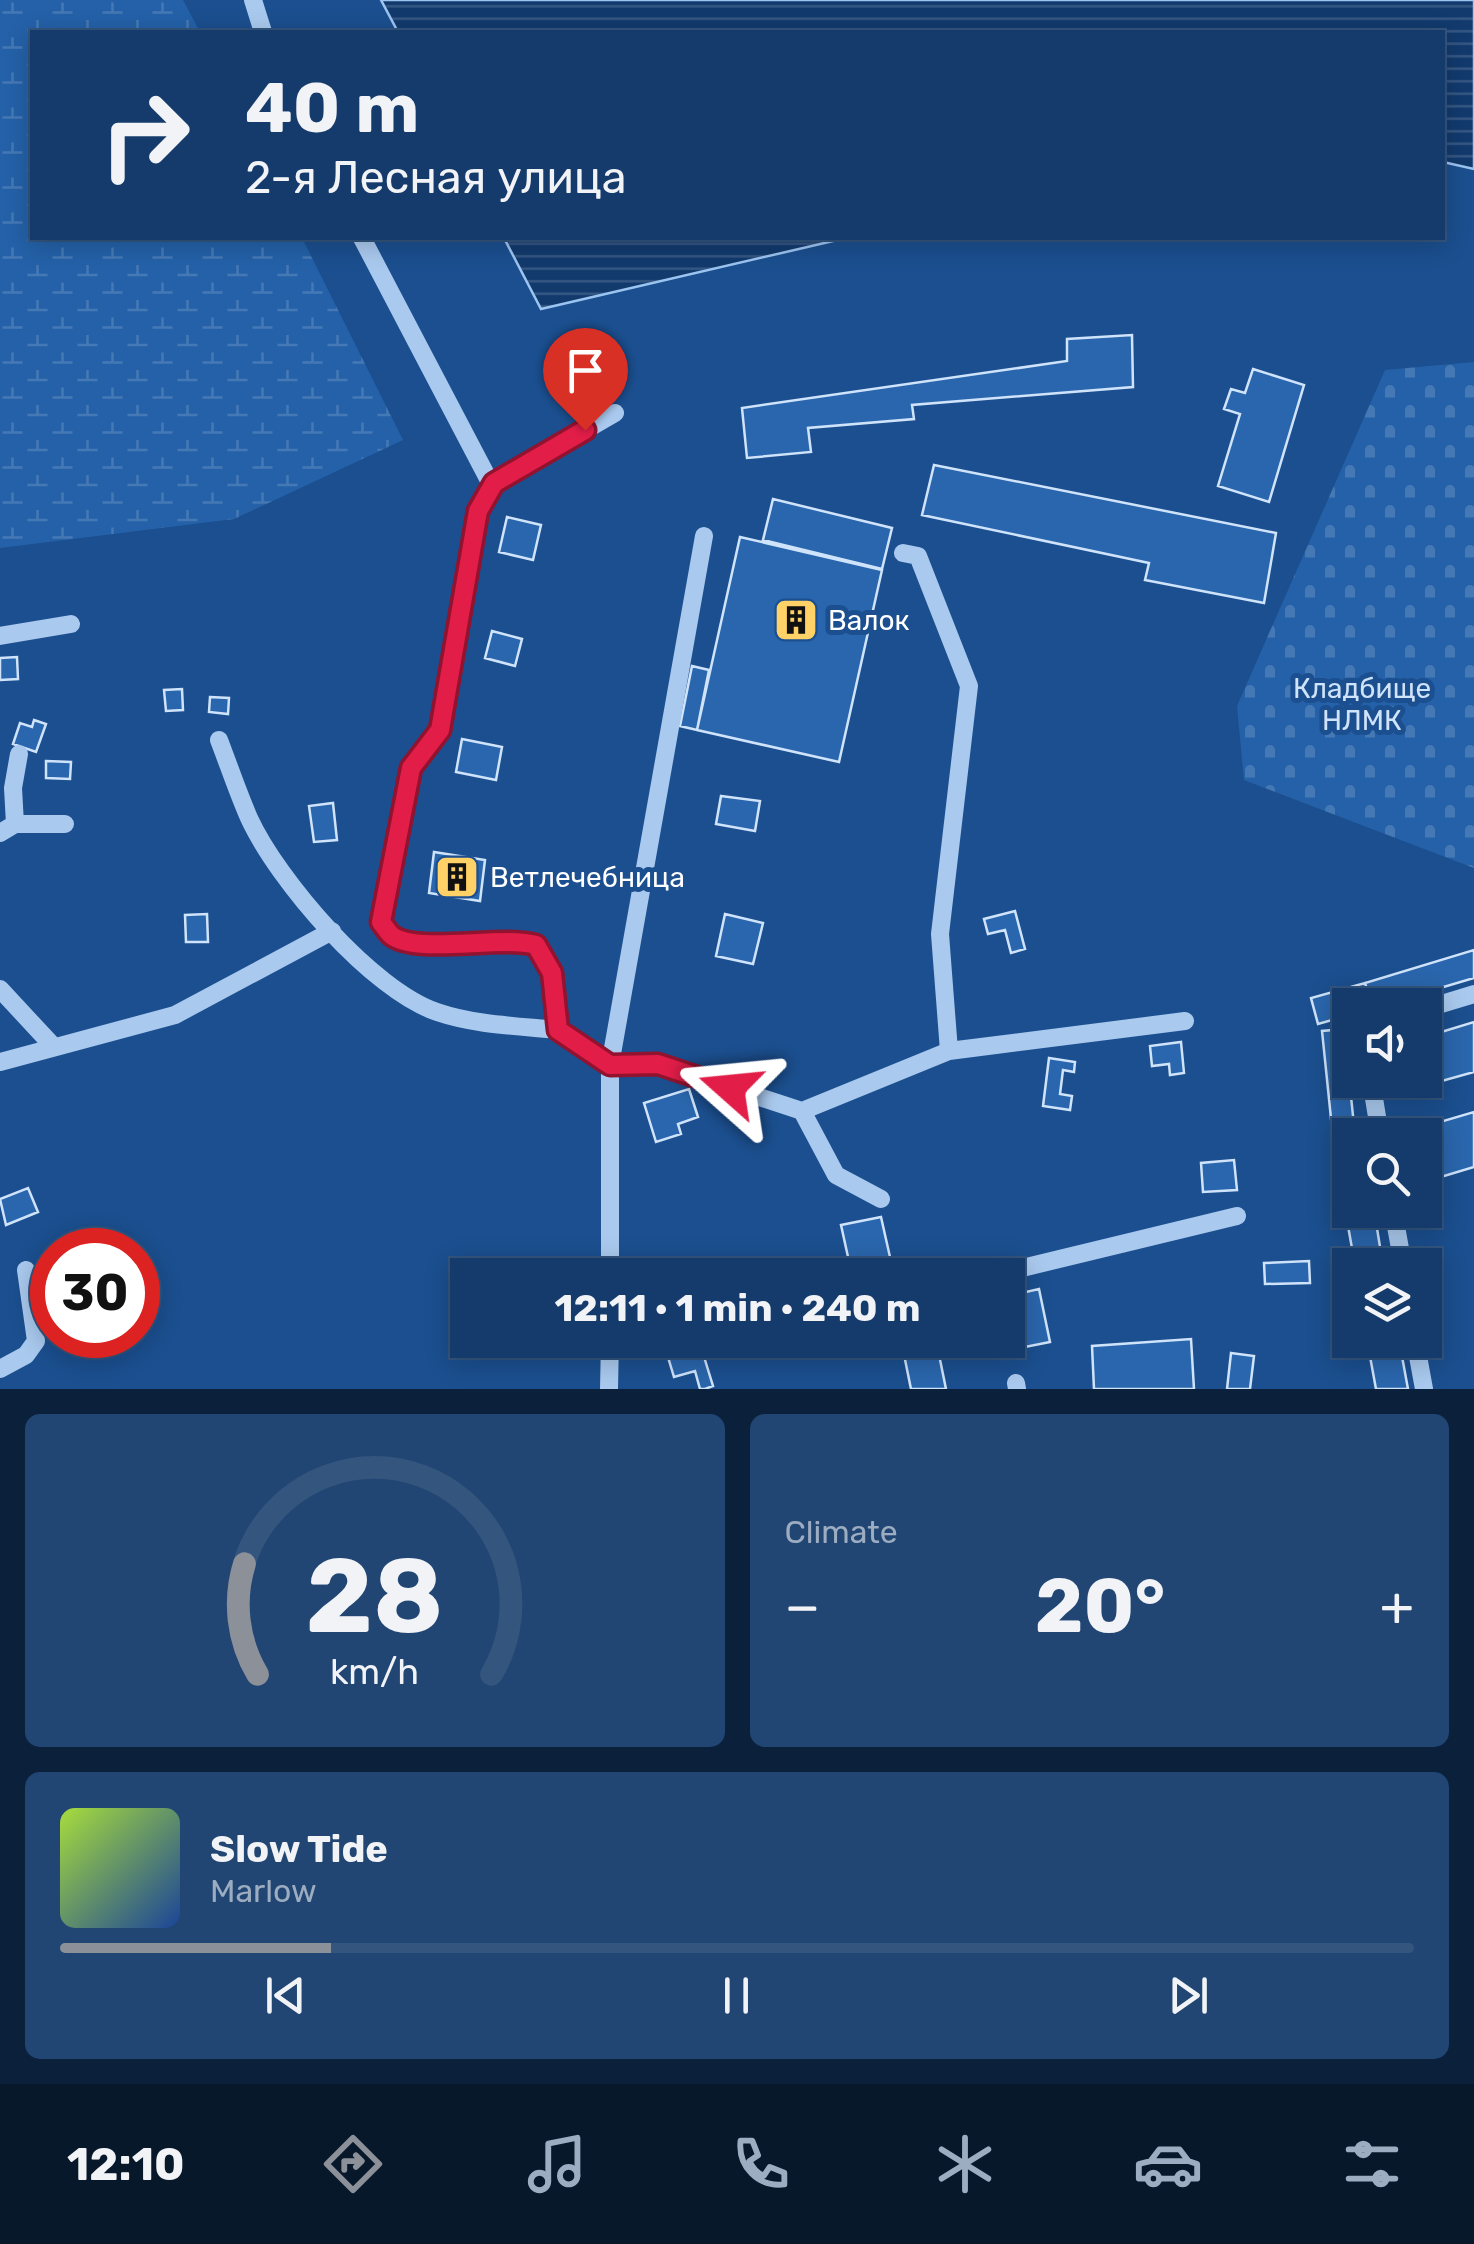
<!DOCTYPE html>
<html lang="en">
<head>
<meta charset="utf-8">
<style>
	:root { --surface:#143b6b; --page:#214673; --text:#f1f3f6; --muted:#9dadc1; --line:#33557e; --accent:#8c9099 }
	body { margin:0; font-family:Rubik,sans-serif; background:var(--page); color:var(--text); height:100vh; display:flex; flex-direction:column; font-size:38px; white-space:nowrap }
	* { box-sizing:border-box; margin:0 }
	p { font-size:32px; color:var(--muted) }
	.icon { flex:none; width:55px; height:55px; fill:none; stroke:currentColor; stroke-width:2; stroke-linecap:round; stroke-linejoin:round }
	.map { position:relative; height:1389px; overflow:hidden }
	.sheet { display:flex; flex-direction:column; gap:25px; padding:25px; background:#0b203b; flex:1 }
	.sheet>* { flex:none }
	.hud { position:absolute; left:30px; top:30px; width:1415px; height:210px; border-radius:0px; box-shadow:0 5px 25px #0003,0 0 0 2px var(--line); background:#143b6b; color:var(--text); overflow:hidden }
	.fabs { position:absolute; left:1332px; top:988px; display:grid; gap:20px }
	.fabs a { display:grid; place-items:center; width:110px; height:110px; border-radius:0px; background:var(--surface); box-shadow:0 5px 25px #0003,0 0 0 2px var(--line); font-size:50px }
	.speed { position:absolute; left:30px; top:1228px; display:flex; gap:20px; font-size:50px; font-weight:700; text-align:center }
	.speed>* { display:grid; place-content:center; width:130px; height:130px; border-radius:50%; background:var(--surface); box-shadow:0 5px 25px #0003,0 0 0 2px var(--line); line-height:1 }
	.speed .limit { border:15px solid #d22; background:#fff; color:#111 }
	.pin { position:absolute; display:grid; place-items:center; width:85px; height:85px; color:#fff; margin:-102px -42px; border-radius:50% 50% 50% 0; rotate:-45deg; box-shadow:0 0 10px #0007 }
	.pin .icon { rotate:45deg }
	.me { position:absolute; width:110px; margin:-55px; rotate:288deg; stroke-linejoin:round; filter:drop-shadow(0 0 8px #0008) }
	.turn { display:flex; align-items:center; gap:35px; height:210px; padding:0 50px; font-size:45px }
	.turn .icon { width:130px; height:130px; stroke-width:2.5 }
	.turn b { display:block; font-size:70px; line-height:85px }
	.big { font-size:75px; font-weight:700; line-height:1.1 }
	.sheet .tile { flex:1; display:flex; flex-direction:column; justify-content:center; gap:15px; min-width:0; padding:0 35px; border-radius:15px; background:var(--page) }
	.sheet .dial { align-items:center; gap:0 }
	.dial svg { height:260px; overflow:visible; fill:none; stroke:var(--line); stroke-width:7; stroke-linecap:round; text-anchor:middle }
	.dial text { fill:var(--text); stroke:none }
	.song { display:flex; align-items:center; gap:30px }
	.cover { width:120px; height:120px; border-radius:15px; background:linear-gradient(135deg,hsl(80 70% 55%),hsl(220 70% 35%)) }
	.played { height:10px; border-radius:5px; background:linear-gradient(90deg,var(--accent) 20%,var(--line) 20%) }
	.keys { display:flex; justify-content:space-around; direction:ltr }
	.heat { display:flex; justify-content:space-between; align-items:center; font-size:55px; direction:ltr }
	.sheet .tiles { flex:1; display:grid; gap:25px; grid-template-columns:1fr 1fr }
	.tile:last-child { grid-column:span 2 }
	.trip { position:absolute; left:450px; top:1258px; width:575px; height:100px; border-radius:0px; background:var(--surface); box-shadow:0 5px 25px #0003,0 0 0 2px var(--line); font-weight:700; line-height:100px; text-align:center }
	.menu { display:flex; height:160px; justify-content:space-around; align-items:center; background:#08182b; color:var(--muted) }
	.menu .icon { width:70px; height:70px }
	.menu .active { color:var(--accent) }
	.menu b { font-size:45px; color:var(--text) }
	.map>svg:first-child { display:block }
</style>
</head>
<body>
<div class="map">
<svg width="1474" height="1389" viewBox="0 0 1474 1389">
	<defs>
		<pattern id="wetland-marsh" width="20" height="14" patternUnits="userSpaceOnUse" patternTransform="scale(2.5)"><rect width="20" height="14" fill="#2461a8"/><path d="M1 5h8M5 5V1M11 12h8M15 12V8" fill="none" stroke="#4579b5"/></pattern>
		<pattern id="cemetery-stones" width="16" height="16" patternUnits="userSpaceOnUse" patternTransform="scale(2.5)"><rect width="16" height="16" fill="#2461a8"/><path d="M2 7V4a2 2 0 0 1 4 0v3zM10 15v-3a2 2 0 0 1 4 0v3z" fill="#4579b5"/></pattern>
		<pattern id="water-rules" width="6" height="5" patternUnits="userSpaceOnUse" patternTransform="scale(2.5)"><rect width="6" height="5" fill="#123a6d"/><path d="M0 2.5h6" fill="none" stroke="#365883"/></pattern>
	</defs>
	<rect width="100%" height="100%" fill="#1b4f8f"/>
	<path fill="url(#wetland-marsh)" d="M0 0H183L200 32H32V238H302L403 440 234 519 0 548Z"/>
	<path fill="url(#cemetery-stones)" d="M1474 362V868L1244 780 1237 706 1385 370Z"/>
	<path fill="url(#water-rules)" stroke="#9cc4f0" stroke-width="2.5" d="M381 0H1474V169L1443 162 1442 32H398Z
		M504 238H846L541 309Z"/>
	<path fill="#2a66ad" stroke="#cfe3fa" stroke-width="2.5" d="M1132 335 1133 387 912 405 914 419 808 428 811 452 747 458 742 408 1067 361V339Z
		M1253 369 1304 385 1269 502 1218 486 1240 414 1224 409 1231 389 1245 393Z
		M934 465 1276 533 1264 603 1145 580 1149 563 922 515Z
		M773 499 892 528 882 569 763 540Z
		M507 517 541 525 533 560 499 552Z
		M740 537 882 570 839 762 697 730Z
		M492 631 522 639 515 666 485 658Z
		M17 657 18 679 0 680V658Z
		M692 666 709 670 697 730 680 726Z
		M182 689 183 710 166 711 164 690Z
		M210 697 229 698 228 714 209 712Z
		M34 720 46 724 36 752 13 744 20 723 32 727Z
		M462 739 502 747 496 780 456 772Z
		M46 761 71 762 70 779 46 778Z
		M721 796 760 801 755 831 716 824Z
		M333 803 337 840 314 842 309 806Z
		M434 852 485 860 480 901 429 893Z
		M1015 911 1025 949 1011 953 1005 930 988 934 984 919Z
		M207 914 208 942H186L185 915Z
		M725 914 763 923 753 964 716 956Z
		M1474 950V978L1383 1005H1372L1365 983Z
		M1365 983 1372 1005H1350V1015L1318 1024 1311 998Z
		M1474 1022V1072L1406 1091 1403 1080H1425V1037Z
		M1344 1029 1355 1135H1350V1165L1336 1167 1322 1031Z
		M1181 1042 1184 1073 1170 1075 1169 1064 1152 1066 1150 1046Z
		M1049 1058 1075 1062 1074 1072 1063 1070 1060 1094 1072 1096 1070 1110 1043 1106Z
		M689 1089 698 1117 678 1124 681 1134 656 1142 644 1103Z
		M1474 1112V1167L1431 1180 1425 1159V1135H1418L1416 1129Z
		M1234 1160 1237 1190 1203 1192 1201 1163Z
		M28 1188 38 1212 6 1225 0 1199Z
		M1350 1197V1210H1374L1383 1265H1355L1343 1198Z
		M881 1217 890 1257 850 1266 841 1225Z
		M1309 1261 1310 1283 1265 1284 1264 1263Z
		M1039 1289 1050 1342 970 1358 967 1340H1008V1296Z
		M1191 1339 1194 1389H1094L1092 1346Z
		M901 1340H936L946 1389H911Z
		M1367 1340H1399L1408 1389H1376Z
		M701 1347 713 1386 705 1389H700L695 1371 674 1377 668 1357Z
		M1231 1353 1254 1356 1250 1389H1227Z"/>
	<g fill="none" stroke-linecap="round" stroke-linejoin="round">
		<path stroke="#a9c9ee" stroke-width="18" d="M253 0 263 32
			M362 238 492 486
			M704 536 610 1065 659 1064 802 1111 949 1051 1185 1021
			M903 553 918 556 969 686 940 934 949 1051
			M0 636 71 624
			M219 740C229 766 238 793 249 818 278 881 372 990 437 1012 475 1025 518 1026 558 1030
			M15 824 13 788 19 754
			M0 833 15 824H65
			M0 989 53 1046
			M1425 1009 1474 994
			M0 1062 175 1015 332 931
			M1371 1080 1380 1135
			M802 1111 836 1175 881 1199
			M1393 1210 1403 1265
			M610 1275V1065L558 1030C556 912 517 948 429 943 407 941 394 940 381 922L411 768 440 730 478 511 494 483 615 413
			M993 1275 1237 1216
			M1415 1340 1424 1389
			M0 1369 26 1355 36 1341 26 1270
			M1016 1383 1017 1389
			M609 1389 610 1340"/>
	</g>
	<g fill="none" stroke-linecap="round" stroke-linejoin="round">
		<defs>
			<path id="route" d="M585 430 494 483 478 511 440 730 411 768 381 922C384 926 387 931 391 935 416 955 500 935 536 945L552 973 558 1030 610 1065 658 1064 730 1088"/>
		</defs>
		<use href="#route" stroke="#92132f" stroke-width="25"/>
		<use href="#route" stroke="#e11d48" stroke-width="18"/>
	</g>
	<defs>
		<symbol id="building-square" viewBox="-11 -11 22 22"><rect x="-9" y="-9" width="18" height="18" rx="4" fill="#ffd166" stroke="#1b4f8f"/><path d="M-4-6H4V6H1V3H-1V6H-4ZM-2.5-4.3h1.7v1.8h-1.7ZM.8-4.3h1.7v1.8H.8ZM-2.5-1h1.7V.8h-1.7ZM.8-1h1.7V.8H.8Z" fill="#111"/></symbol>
	</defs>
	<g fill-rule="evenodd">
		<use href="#building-square" x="771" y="595" width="50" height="50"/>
		<use href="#building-square" x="432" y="852" width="50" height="50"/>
	</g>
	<g text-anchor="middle" stroke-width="10" stroke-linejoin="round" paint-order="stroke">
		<g font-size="28" fill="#fff" stroke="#1b4f8f" text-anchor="start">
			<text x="828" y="630">Валок</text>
			<text x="490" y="887">Ветлечебница</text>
		</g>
		<g font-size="28" fill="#cfe3fa" stroke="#1b4f8f">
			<text x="1362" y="698">Кладбище<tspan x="1362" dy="32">НЛМК</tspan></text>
		</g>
	</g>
</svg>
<div class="fabs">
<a><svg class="icon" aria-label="sound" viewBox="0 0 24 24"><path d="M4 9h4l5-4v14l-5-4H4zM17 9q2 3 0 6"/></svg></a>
<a><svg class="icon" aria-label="search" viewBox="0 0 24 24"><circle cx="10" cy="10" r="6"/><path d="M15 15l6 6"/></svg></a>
<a><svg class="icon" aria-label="layers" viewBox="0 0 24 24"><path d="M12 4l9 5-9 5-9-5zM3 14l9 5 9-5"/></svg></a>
</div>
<div class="speed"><div class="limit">30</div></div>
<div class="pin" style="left:585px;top:430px;background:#d93025"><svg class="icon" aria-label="arrive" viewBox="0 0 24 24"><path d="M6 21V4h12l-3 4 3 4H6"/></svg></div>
<svg class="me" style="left:730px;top:1088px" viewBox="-20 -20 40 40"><path d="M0-17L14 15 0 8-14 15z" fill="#e11d48" stroke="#fff" stroke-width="4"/></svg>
<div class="trip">12:11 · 1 min · 240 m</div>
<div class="hud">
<div class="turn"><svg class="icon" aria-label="right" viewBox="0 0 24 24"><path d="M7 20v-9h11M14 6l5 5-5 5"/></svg><div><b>40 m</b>2-я Лесная улица</div></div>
</div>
</div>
<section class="sheet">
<div class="tiles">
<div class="tile dial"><svg viewBox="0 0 100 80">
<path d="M14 69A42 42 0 1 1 86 69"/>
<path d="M14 69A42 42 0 0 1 10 35" stroke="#8c9099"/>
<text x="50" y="56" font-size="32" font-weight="700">28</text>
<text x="50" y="72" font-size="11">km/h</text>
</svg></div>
<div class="tile"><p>Climate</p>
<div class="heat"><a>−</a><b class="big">20°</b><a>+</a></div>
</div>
<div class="tile">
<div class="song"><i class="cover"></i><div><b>Slow Tide</b><p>Marlow</p></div></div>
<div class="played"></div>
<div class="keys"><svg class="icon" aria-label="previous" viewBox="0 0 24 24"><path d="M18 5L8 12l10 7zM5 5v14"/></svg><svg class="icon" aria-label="pause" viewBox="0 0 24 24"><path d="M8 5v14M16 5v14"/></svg><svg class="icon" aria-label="next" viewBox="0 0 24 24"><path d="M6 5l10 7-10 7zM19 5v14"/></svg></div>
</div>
</div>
</section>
<nav class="menu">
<b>12:10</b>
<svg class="icon active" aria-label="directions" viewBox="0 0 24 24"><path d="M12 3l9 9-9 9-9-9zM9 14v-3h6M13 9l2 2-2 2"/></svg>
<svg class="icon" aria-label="music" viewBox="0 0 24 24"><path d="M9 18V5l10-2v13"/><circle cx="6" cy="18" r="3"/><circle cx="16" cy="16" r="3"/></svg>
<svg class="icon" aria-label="phone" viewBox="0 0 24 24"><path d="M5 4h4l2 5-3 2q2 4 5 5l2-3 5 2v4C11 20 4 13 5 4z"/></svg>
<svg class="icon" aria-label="climate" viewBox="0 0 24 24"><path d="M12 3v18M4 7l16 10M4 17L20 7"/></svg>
<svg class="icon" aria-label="car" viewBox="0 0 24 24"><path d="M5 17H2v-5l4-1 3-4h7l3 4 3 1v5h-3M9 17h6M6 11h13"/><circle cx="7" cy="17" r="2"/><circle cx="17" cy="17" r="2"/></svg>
<svg class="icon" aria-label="filters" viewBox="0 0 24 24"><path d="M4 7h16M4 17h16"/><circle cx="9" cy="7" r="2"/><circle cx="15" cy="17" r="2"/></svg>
</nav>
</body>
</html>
